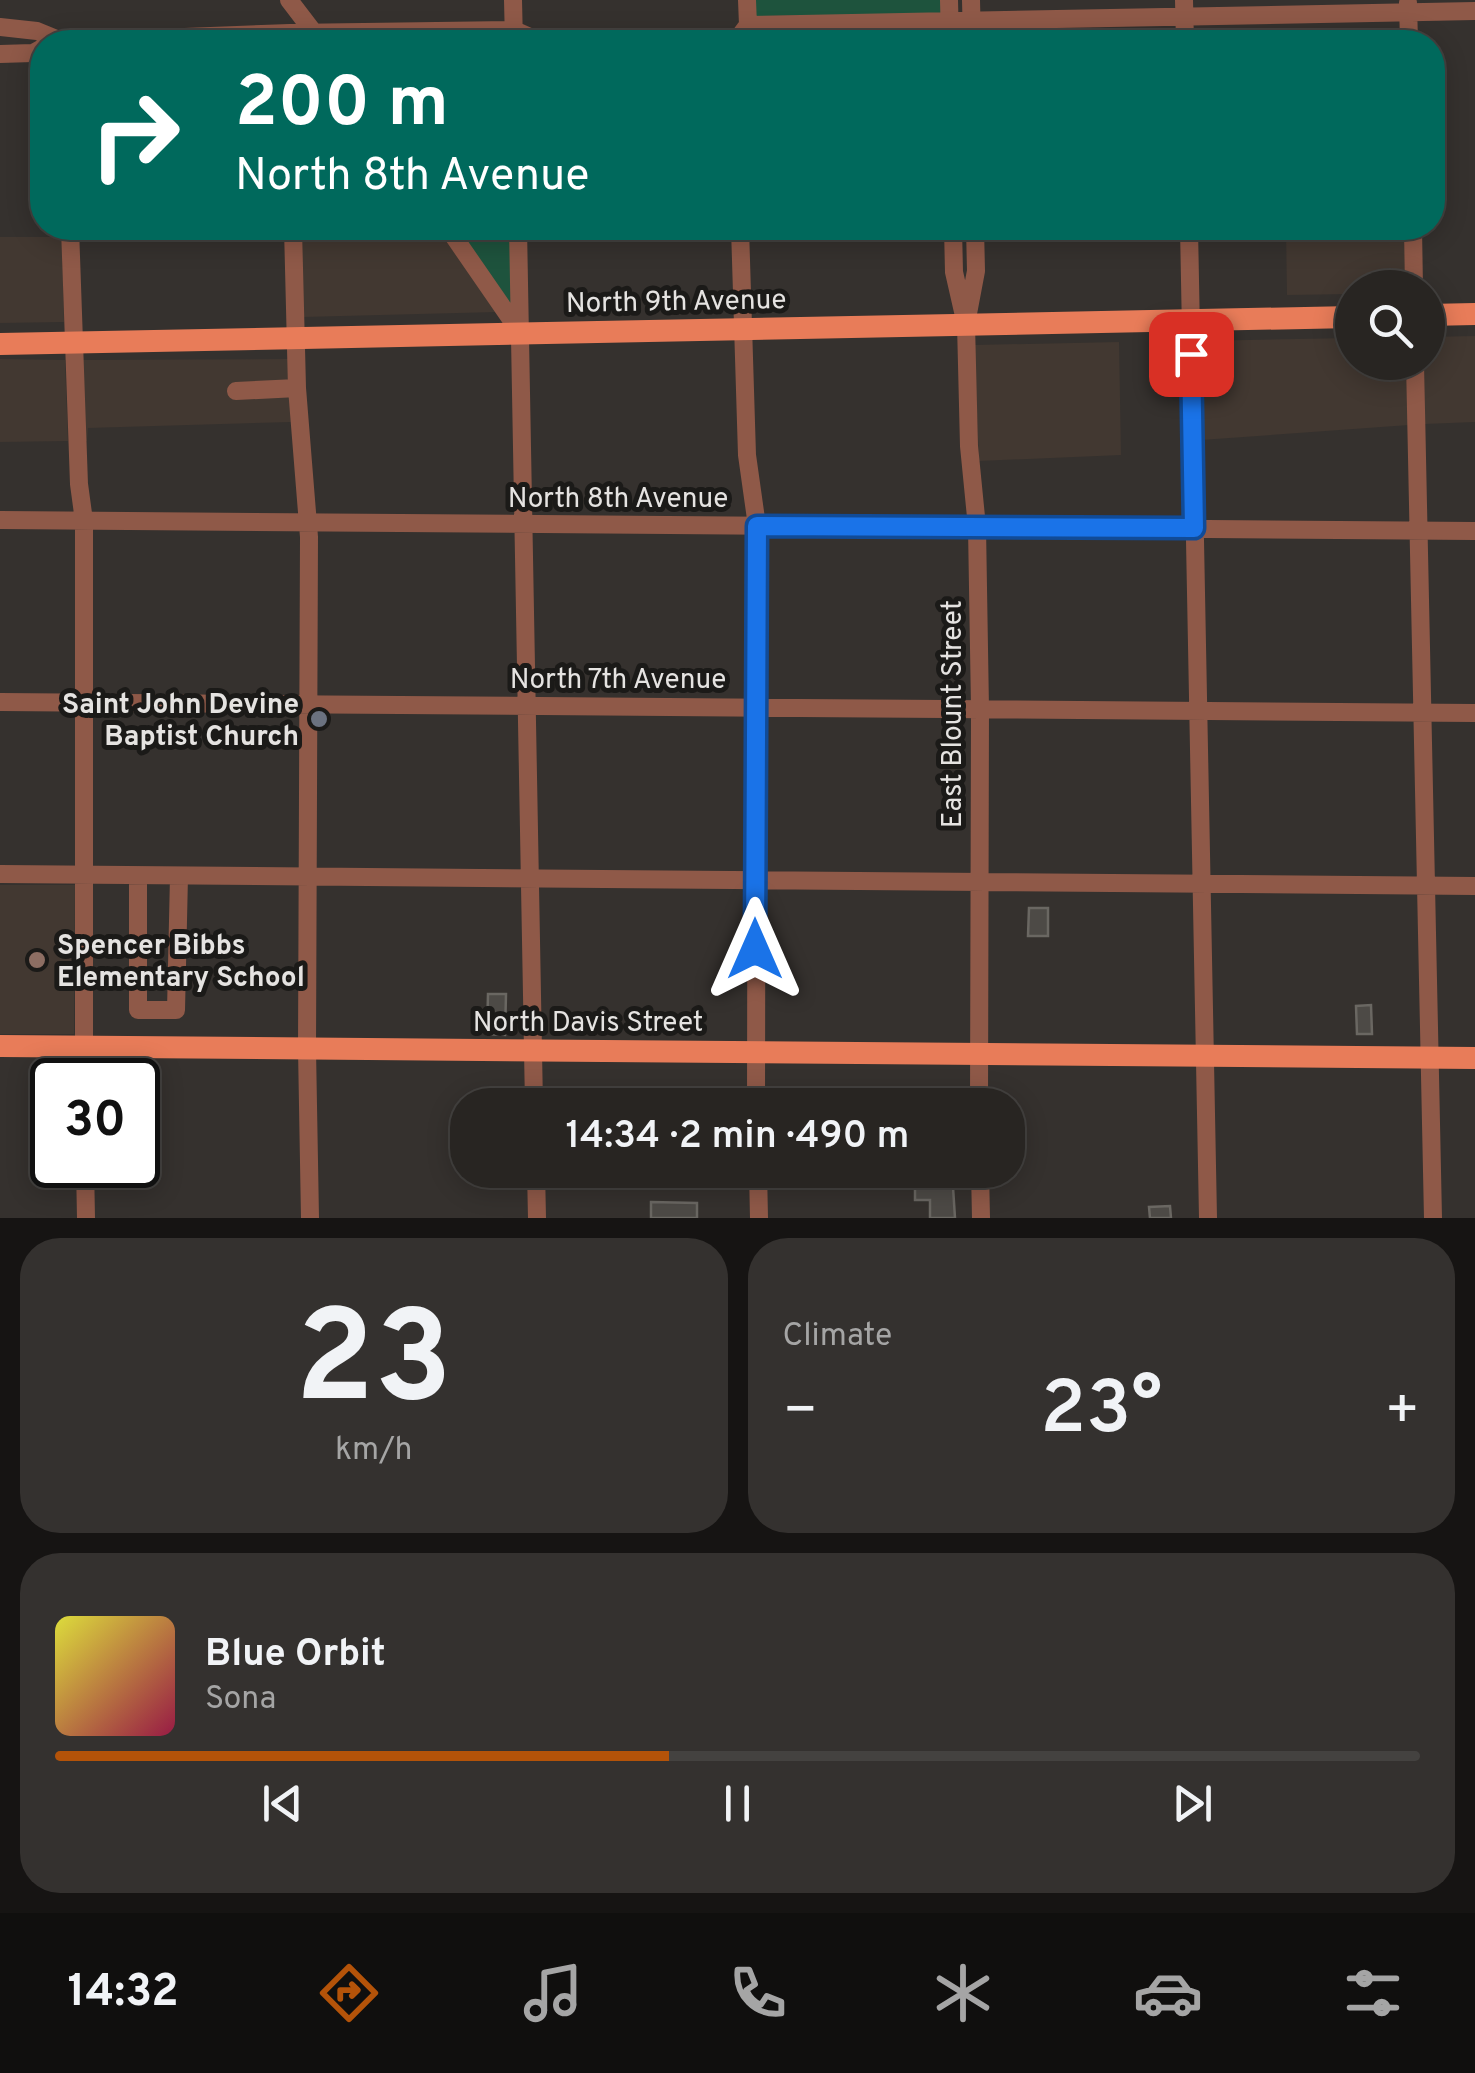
<!DOCTYPE html>
<html lang="en">
<head>
<meta charset="utf-8">
<style>
	:root { --surface:#282522; --page:#34312f; --text:#f1f3f6; --muted:#a5a5a5; --line:#444240; --accent:#b45309 }
	body { margin:0; font-family:Overpass,sans-serif; background:var(--page); color:var(--text); height:100vh; display:flex; flex-direction:column; font-size:38px; white-space:nowrap }
	* { box-sizing:border-box; margin:0 }
	p { font-size:32px; color:var(--muted) }
	.icon { flex:none; width:55px; height:55px; fill:none; stroke:currentColor; stroke-width:2; stroke-linecap:round; stroke-linejoin:round }
	.map { position:relative; height:1218px; overflow:hidden }
	.drawer { display:flex; flex-direction:column; gap:20px; padding:20px; background:#161413; flex:1 }
	.drawer>* { flex:none }
	.guide { position:absolute; left:30px; top:30px; width:1415px; height:210px; border-radius:40px; box-shadow:0 5px 25px #0003,0 0 0 2px var(--line); background:#00695c; color:#fff; overflow:hidden }
	.controls { position:absolute; left:1335px; top:270px; display:grid; gap:20px }
	.controls a { display:grid; place-items:center; width:110px; height:110px; border-radius:50%; background:var(--surface); box-shadow:0 5px 25px #0003,0 0 0 2px var(--line); font-size:50px }
	.speed { position:absolute; left:30px; top:1058px; display:flex; gap:20px; font-size:50px; font-weight:700; text-align:center }
	.speed>* { display:grid; place-content:center; width:130px; height:130px; border-radius:50%; background:var(--surface); box-shadow:0 5px 25px #0003,0 0 0 2px var(--line); line-height:1 }
	.speed .limit { border:5px solid #111; border-radius:15px; background:#fff; color:#111 }
	.pin { position:absolute; display:grid; place-items:center; width:85px; height:85px; color:#fff; margin:-42px; border-radius:20px; box-shadow:0 5px 15px #0006 }
	.me { position:absolute; width:110px; margin:-55px; rotate:0deg; stroke-linejoin:round; filter:drop-shadow(0 0 8px #0008) }
	.turn { display:flex; align-items:center; gap:35px; height:210px; padding:0 40px; font-size:45px }
	.turn .icon { width:130px; height:130px; stroke-width:2.5 }
	.turn b { display:block; font-size:70px; line-height:85px }
	.big { font-size:75px; font-weight:600; line-height:1.1 }
	.drawer .tile { flex:1; display:flex; flex-direction:column; justify-content:center; gap:15px; min-width:0; padding:0 35px; border-radius:40px; background:var(--page) }
	.drawer .dial { align-items:center; gap:0 }
	.dial b { font-size:130px; line-height:1 }
	.song { display:flex; align-items:center; gap:30px }
	.cover { width:120px; height:120px; border-radius:15px; background:linear-gradient(135deg,hsl(60 70% 55%),hsl(340 70% 35%)) }
	.played { height:10px; border-radius:5px; background:linear-gradient(90deg,var(--accent) 45%,var(--line) 45%) }
	.keys { display:flex; justify-content:space-around; direction:ltr }
	.heat { display:flex; justify-content:space-between; align-items:center; font-size:55px; direction:ltr }
	.drawer .tiles { flex:1; display:grid; gap:20px; grid-template-columns:1fr 1fr }
	.tile:last-child { grid-column:span 2 }
	.trip { position:absolute; left:450px; top:1088px; width:575px; height:100px; border-radius:40px; background:var(--surface); box-shadow:0 5px 25px #0003,0 0 0 2px var(--line); font-weight:600; line-height:100px; text-align:center }
	.menu { display:flex; height:160px; justify-content:space-around; align-items:center; background:#100f0e; color:var(--muted) }
	.menu .icon { width:70px; height:70px }
	.menu .current { color:var(--accent) }
	.menu b { font-size:45px; color:var(--text) }
	.map>svg:first-child { display:block }
</style>
</head>
<body>
<div class="map">
<svg width="1475" height="1218" viewBox="0 0 1475 1218">
	<rect width="100%" height="100%" fill="#35312e"/>
	<path fill="#423831" d="M302 228H439L497 312 303 317Z
		M1286 228H1405L1406 287 1352 288V294L1287 295Z
		M0 237H62L64 322 0 323Z
		M1475 336V422L1425 424 1424 363 1428 362V337Z
		M1352 338V362L1407 363 1409 425 1201 440 1199 341Z
		M1119 342 1121 455 979 461 974 345Z
		M0 359 65 360 68 441 0 442Z
		M288 359 291 422 88 428 87 441H85L81 360Z
		M0 885H75L74 1034H0Z"/>
	<path fill="#1e533d" d="M755 0H943V14L756 16Z
		M457 228H510L511 306Z"/>
	<path fill="#4d4a46" stroke="#6a6762" stroke-width="2.5" d="M1029 908H1048V936H1028Z
		M488 994H506L505 1035 487 1034Z
		M1371 1005 1372 1034H1357L1356 1006Z
		M915 1186 953 1187 955 1218H930V1200H915Z
		M651 1202 697 1203V1218H651Z
		M1170 1206 1171 1218H1150L1149 1207Z"/>
	<g fill="none" stroke-linecap="round" stroke-linejoin="round">
		<path stroke="#8f5948" stroke-width="18" d="M289 0 318 38
			M513 0 514 42
			M949 0 950 42
			M971 0 972 42
			M1184 0 1185 42
			M1408 3 1409 42
			M748 25 1475 11
			M0 27 37 31 59 40
			M742 33 748 25 747 0
			M54 42 290 33 514 30 541 42 736 41
			M0 54 33 53 42 48
			M70 228 79 484 84 521V1080
			M293 228 297 388 309 537 307 1049 310 1218
			M448 228 519 331
			M518 228 534 1105
			M740 228 747 455 757 526 756 1105
			M953 228 954 272 964 316
			M975 228 976 271 966 324 969 446 977 527 980 709 979 1105
			M1189 228 1208 1218
			M1413 228 1414 288
			M1415 362 1433 1218
			M236 391 297 388
			M0 520 1475 531
			M0 702 1475 713
			M0 874 1475 886
			M138 876V1010H176L179 876
			M85 1165 86 1218
			M536 1170 537 1218
			M758 1170 759 1218
			M980 1170 981 1218"/>
		<path stroke="#e87c59" stroke-width="22" d="M1428 315 1475 314
			M0 344 1352 317
			M0 1046 1475 1058"/>
	</g>
	<g fill="none" stroke-linecap="round" stroke-linejoin="round">
		<defs>
			<path id="route" d="M755 949 757 526 1194 528 1191 354"/>
		</defs>
		<use href="#route" stroke="#114b97" stroke-width="25"/>
		<use href="#route" stroke="#1a73e8" stroke-width="18"/>
	</g>
	<circle fill="#6b7280" stroke="#1b1a18" stroke-width="4" cx="319" cy="719" r="10"/>
	<circle fill="#8d6e63" stroke="#1b1a18" stroke-width="4" cx="37" cy="960" r="10"/>
	<g text-anchor="middle" stroke-width="10" stroke-linejoin="round" paint-order="stroke">
		<g font-size="28" fill="#e5e3e1" stroke="#1b1a18">
			<text transform="translate(676 300) rotate(-1)" y="10">North 9th Avenue</text>
			<text x="618" y="507">North 8th Avenue</text>
			<text x="618" y="688">North 7th Avenue</text>
			<text transform="translate(951 714) rotate(-90)" y="10">East Blount Street</text>
			<text x="588" y="1031">North Davis Street</text>
		</g>
		<g font-size="28" font-weight="bold" fill="#e5e3e1" stroke="#1b1a18" text-anchor="end">
			<text x="299" y="713">Saint John Devine<tspan x="299" dy="32">Baptist Church</tspan></text>
			<text x="57" y="954" text-anchor="start">Spencer Bibbs<tspan x="57" dy="32">Elementary School</tspan></text>
		</g>
	</g>
</svg>
<div class="controls">
<a><svg class="icon" aria-label="search" viewBox="0 0 24 24"><circle cx="10" cy="10" r="6"/><path d="M15 15l6 6"/></svg></a>
</div>
<div class="speed"><div class="limit">30</div></div>
<div class="pin" style="left:1191px;top:354px;background:#d93025"><svg class="icon" aria-label="arrive" viewBox="0 0 24 24"><path d="M6 21V4h12l-3 4 3 4H6"/></svg></div>
<svg class="me" style="left:755px;top:949px" viewBox="-20 -20 40 40"><path d="M0-17L14 15 0 8-14 15z" fill="#1a73e8" stroke="#fff" stroke-width="4"/></svg>
<div class="trip">14:34 · 2 min · 490 m</div>
<div class="guide">
<div class="turn"><svg class="icon" aria-label="right" viewBox="0 0 24 24"><path d="M7 20v-9h11M14 6l5 5-5 5"/></svg><div><b>200 m</b>North 8th Avenue</div></div>
</div>
</div>
<section class="drawer">
<div class="tiles">
<div class="tile dial"><b>23</b><p>km/h</p></div>
<div class="tile"><p>Climate</p>
<div class="heat"><a>−</a><b class="big">23°</b><a>+</a></div>
</div>
<div class="tile">
<div class="song"><i class="cover"></i><div><b>Blue Orbit</b><p>Sona</p></div></div>
<div class="played"></div>
<div class="keys"><svg class="icon" aria-label="previous" viewBox="0 0 24 24"><path d="M18 5L8 12l10 7zM5 5v14"/></svg><svg class="icon" aria-label="pause" viewBox="0 0 24 24"><path d="M8 5v14M16 5v14"/></svg><svg class="icon" aria-label="next" viewBox="0 0 24 24"><path d="M6 5l10 7-10 7zM19 5v14"/></svg></div>
</div>
</div>
</section>
<nav class="menu">
<b>14:32</b>
<svg class="icon current" aria-label="directions" viewBox="0 0 24 24"><path d="M12 3l9 9-9 9-9-9zM9 14v-3h6M13 9l2 2-2 2"/></svg>
<svg class="icon" aria-label="music" viewBox="0 0 24 24"><path d="M9 18V5l10-2v13"/><circle cx="6" cy="18" r="3"/><circle cx="16" cy="16" r="3"/></svg>
<svg class="icon" aria-label="phone" viewBox="0 0 24 24"><path d="M5 4h4l2 5-3 2q2 4 5 5l2-3 5 2v4C11 20 4 13 5 4z"/></svg>
<svg class="icon" aria-label="climate" viewBox="0 0 24 24"><path d="M12 3v18M4 7l16 10M4 17L20 7"/></svg>
<svg class="icon" aria-label="car" viewBox="0 0 24 24"><path d="M5 17H2v-5l4-1 3-4h7l3 4 3 1v5h-3M9 17h6M6 11h13"/><circle cx="7" cy="17" r="2"/><circle cx="17" cy="17" r="2"/></svg>
<svg class="icon" aria-label="filters" viewBox="0 0 24 24"><path d="M4 7h16M4 17h16"/><circle cx="9" cy="7" r="2"/><circle cx="15" cy="17" r="2"/></svg>
</nav>
</body>
</html>
